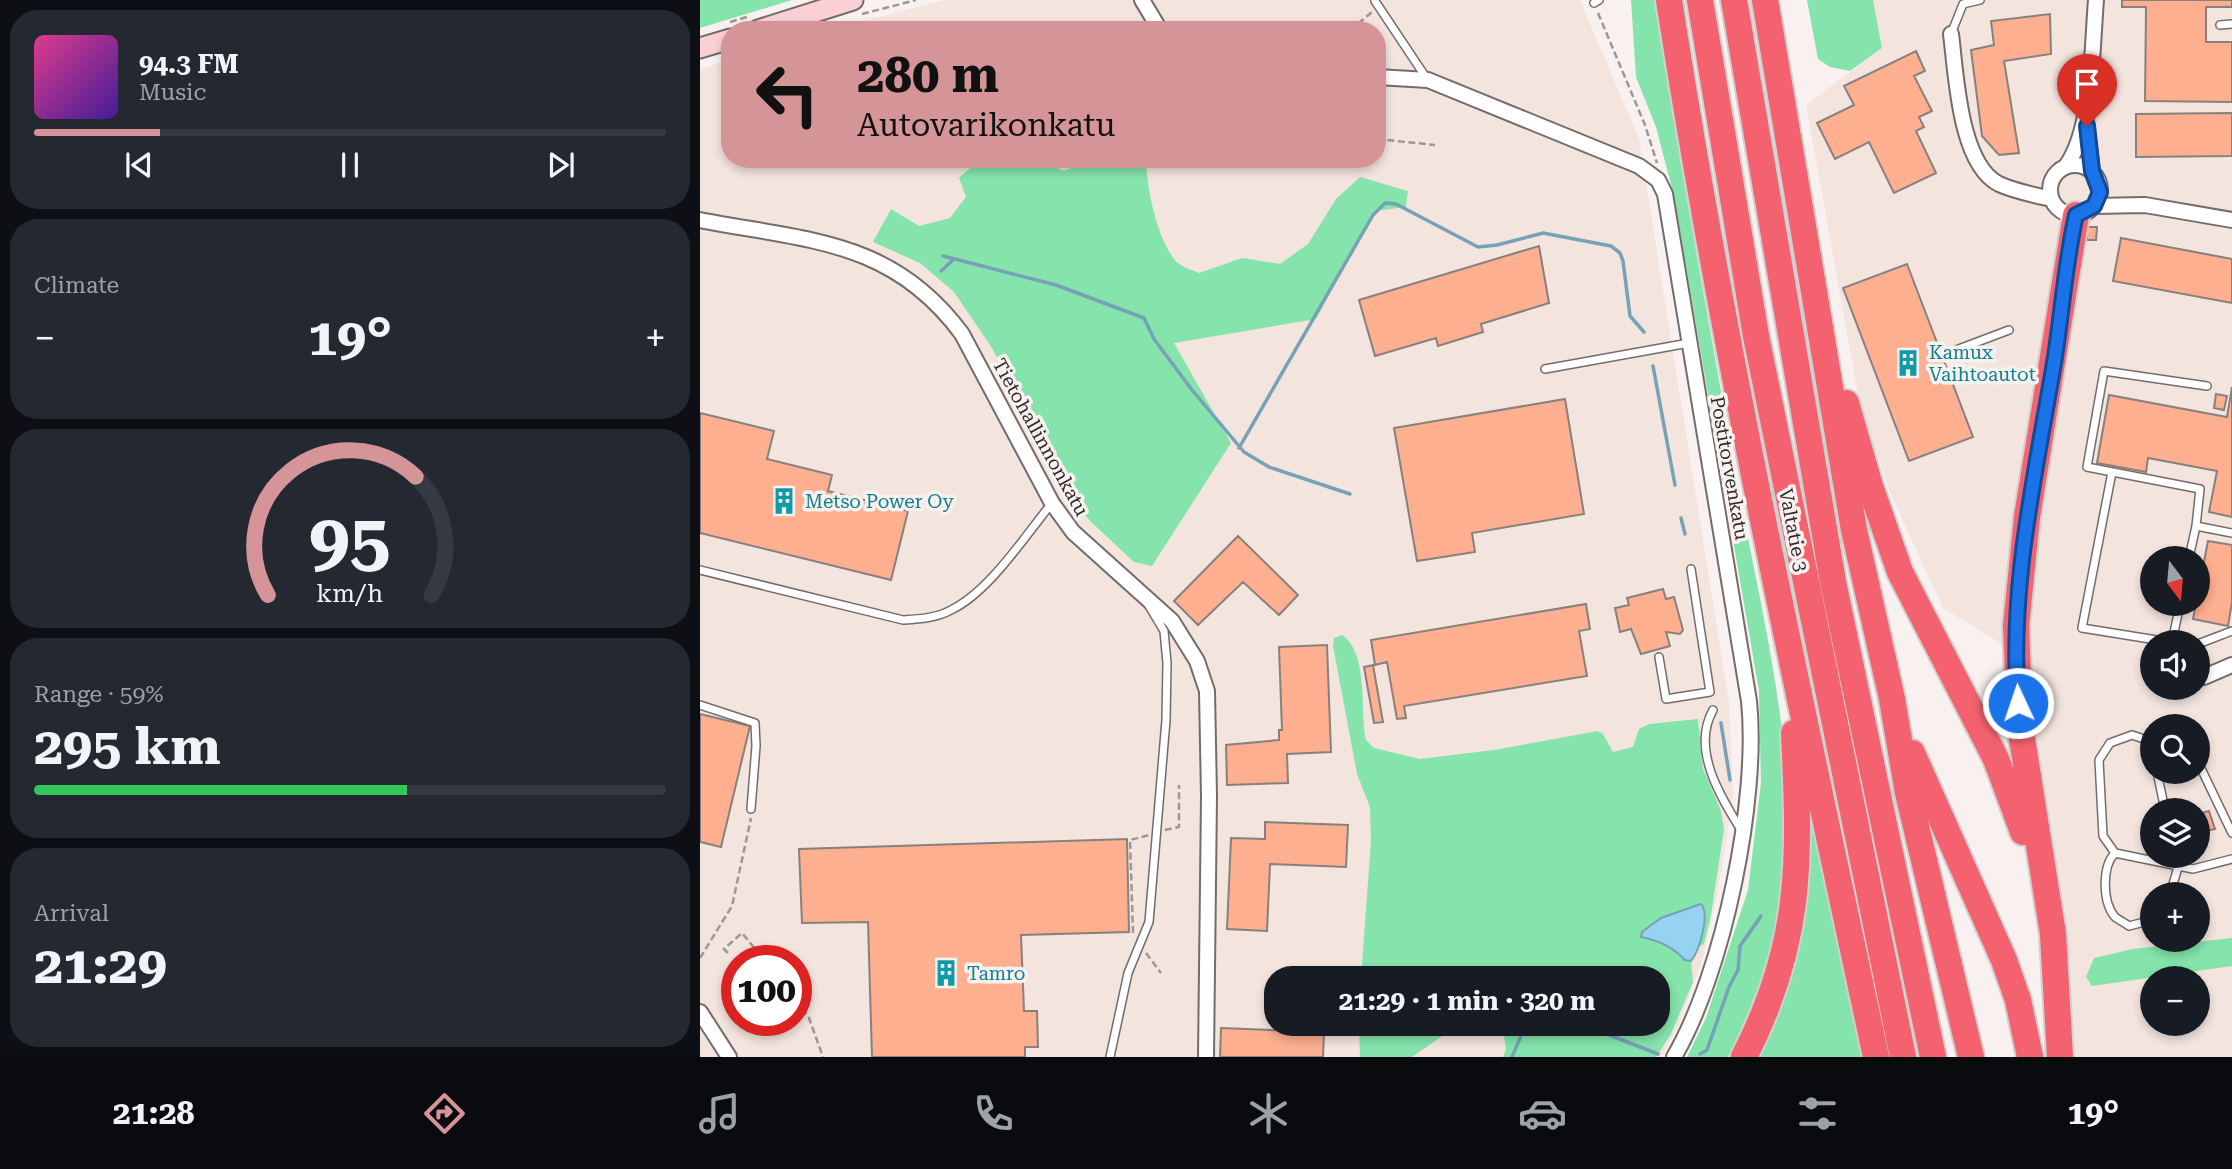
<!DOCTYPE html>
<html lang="en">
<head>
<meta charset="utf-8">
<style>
	:root { --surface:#171b24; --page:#242831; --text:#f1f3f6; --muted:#9ea1a6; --line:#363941; --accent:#d59497 }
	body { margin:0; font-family:"Roboto Serif",serif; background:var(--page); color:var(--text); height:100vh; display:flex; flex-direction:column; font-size:26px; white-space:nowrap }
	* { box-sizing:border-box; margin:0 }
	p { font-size:23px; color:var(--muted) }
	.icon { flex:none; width:38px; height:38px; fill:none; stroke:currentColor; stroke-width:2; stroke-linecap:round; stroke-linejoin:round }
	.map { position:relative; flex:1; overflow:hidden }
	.panel { display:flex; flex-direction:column; gap:10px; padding:10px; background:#0d0f14; width:700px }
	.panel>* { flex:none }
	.top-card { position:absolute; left:21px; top:21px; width:665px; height:147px; border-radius:28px; box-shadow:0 4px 10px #0003; background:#d59497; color:#111; overflow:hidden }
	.needle { width:46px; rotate:164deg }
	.controls { position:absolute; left:1440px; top:546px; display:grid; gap:14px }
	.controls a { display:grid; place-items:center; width:70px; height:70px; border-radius:50%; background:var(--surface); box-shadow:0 4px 10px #0003; font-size:35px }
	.speed { position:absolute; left:21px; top:945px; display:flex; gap:14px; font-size:35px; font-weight:700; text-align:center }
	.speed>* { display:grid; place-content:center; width:91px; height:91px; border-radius:50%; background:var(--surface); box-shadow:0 4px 10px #0003; line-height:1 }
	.speed .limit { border:10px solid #d22; background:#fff; color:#111 }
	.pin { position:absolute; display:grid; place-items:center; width:60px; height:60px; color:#fff; margin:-72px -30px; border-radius:50% 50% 50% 0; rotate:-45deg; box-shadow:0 0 7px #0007 }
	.pin .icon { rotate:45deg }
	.me { position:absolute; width:77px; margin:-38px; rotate:357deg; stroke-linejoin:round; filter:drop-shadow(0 0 5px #0008) }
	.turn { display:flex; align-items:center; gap:24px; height:147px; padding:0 21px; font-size:32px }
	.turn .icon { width:91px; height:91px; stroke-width:2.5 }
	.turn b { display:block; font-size:49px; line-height:60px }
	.big { font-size:52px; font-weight:700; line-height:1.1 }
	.panel .widget { flex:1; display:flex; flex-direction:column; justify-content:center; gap:10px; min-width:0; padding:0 24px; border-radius:28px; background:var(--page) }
	.panel .dial { align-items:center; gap:0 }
	.dial svg { height:182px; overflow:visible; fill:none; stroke:var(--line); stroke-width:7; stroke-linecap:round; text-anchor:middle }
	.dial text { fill:var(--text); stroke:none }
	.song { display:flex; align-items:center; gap:21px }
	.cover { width:84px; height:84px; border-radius:10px; background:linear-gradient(135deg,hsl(330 70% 55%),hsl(260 70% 35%)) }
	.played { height:7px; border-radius:4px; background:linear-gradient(90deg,var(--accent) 20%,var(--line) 20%) }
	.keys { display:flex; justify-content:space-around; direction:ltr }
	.heat { display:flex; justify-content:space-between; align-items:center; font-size:38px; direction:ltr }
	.charge { height:10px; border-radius:5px; background:linear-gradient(90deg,#34c759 59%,var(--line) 0) }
	.trip { position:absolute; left:564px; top:966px; width:406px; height:70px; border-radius:28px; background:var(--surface); box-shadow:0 4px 10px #0003; font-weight:700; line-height:70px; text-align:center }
	.tabs { display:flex; height:112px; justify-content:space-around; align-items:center; background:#090b0e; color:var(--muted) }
	.tabs .icon { width:49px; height:49px }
	.tabs .active { color:var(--accent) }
	.tabs b { font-size:32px; color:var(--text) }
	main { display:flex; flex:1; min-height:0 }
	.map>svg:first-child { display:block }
</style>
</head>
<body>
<main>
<section class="panel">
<div class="widget">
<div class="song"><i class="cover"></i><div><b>94.3 FM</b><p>Music</p></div></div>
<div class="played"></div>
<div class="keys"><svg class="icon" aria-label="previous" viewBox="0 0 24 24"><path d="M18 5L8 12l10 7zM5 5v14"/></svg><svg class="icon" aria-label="pause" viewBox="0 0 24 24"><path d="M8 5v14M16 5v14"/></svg><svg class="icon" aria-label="next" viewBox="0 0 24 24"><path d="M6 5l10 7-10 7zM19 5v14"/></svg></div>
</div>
<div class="widget"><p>Climate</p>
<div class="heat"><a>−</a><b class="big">19°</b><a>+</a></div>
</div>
<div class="widget dial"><svg viewBox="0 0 100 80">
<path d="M14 69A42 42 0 1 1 86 69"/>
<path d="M14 69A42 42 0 0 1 79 17" stroke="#d59497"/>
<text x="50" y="56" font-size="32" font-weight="700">95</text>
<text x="50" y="72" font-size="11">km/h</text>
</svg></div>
<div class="widget"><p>Range · 59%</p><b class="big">295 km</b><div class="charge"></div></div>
<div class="widget"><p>Arrival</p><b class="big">21:29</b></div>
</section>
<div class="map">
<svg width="1532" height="1057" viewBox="0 0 1532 1057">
	<rect width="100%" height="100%" fill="#f9f1ef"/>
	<path fill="#f3e4de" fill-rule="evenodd" d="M244 0H880L939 139 1029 703 1033 797 1017 896 1001 965 977 1029 961 1057H0V70L30 59V159H677V30H129ZM37 961H96V1020H37ZM576 978H957V1024H576Z
		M1173 0H1532V1057H1370L1340 807 1328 660 1243 608 1188 488 1159 400 1106 105 1182 48ZM1452 558H1498V604H1452ZM1452 642H1498V688H1452ZM1452 726H1498V772H1452ZM1452 810H1498V856H1452ZM1452 894H1498V940H1452ZM1452 978H1498V1024H1452Z"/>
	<path fill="#84e4ab" d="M0 0H92L0 28Z
		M931 0H954C980 166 1010 331 1040 496 1064 627 1102 766 1082 899 1073 954 1052 1007 1028 1057H987L1006 1018 1048 890 1061 783 1059 691 974 196 956 127 936 77Z
		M1107 0H1173L1182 48 1150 71 1130 67 1118 59Z
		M280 159H338L364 171 393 159H446C447 189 456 236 475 260 479 266 492 270 499 273L542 258 580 264 608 244 636 199 660 177 708 191 706 207 674 211 616 319 474 343 531 443 452 566 434 562 389 520 360 481 292 348 254 292 220 263 173 242 191 209 219 226 250 218 266 197 259 178Z
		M642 635C669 653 660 712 666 740L674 748 720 759 794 750 898 731 903 734 913 752 933 747 939 729 949 724 998 719 1003 769 1021 811 1024 829 1011 915 1004 944 997 947 1005 916 1001 904 961 918 940 935 952 938 991 961 993 982 971 1034 956 1057H803L806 1049 804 1036 793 1027 778 1024 745 1034 712 1057H660L659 1024H957V978H661L671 841 670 807 657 774 633 646 634 638Z
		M1105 807H1113L1165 1057H1051Z
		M1532 938V966L1392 986 1386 977 1394 958 1433 949Z"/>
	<path fill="#96d3f2" stroke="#76a1b6" stroke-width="2" d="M1001 904C1010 914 1000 950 991 961L985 960C973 947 957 940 941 937L942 932 961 918Z"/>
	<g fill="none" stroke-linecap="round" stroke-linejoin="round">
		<path stroke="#76a1b6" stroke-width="3.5" d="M243 256 356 285 444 318 454 339 492 390 544 452 569 467 650 494
			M241 271 254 259
			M953 366 975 485
			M539 448 673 215 685 203 696 204 778 247 797 245 843 233 911 246 920 253 923 261 930 316 944 332
			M981 518 985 534
			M1021 723 1030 780
			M881 1024 958 1054
			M1000 1054 1007 1050 1029 987 1038 970 1040 946 1061 916
			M812 1057 823 1031 836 1024"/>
	</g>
	<path fill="#fdaf8f" stroke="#87807e" stroke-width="2" d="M1422 0H1532V7H1506V42H1532V102L1445 101 1446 7H1422Z
		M1350 14 1351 54 1304 61 1319 153 1299 155 1282 136 1271 50 1294 45 1291 21Z
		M1216 51 1225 71 1214 76 1232 111 1219 117 1224 127 1216 131 1236 173 1194 193 1169 142 1135 159 1117 123 1154 105 1144 86Z
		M1532 113V156L1436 157V114Z
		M1387 227H1397L1396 240H1387Z
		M1421 238 1532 259V303L1413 281Z
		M839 246 849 303 781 324 783 332 738 346 736 338 675 356 659 300Z
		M1207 264 1273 437 1209 461 1143 288Z
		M1532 387V517L1509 512 1517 471 1448 458 1446 472 1397 463 1409 395 1527 417Z
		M1516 394 1527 396 1524 410 1514 408Z
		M865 399 884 514 772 533 775 552 717 561 694 428Z
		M0 413 74 431 67 459 132 475 128 491 208 511 191 580 0 533Z
		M538 536 598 595 579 615 543 582 498 625 474 601Z
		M1508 541 1532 545V602L1528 626 1493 619Z
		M963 589 966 599 974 597 983 630 980 634 966 632 970 646 941 654 931 629 920 632 915 608 929 605 927 598Z
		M886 604 890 629 879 631 887 676 704 706 706 718 697 719 687 662 675 665 671 640Z
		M627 645 631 752 587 754 588 783 527 785 526 745 579 740V730H582L579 647Z
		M673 665 683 722 674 723 664 667Z
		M0 714 50 726 21 847 0 842Z
		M1509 811 1515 829 1506 831 1501 813Z
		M565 822 648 825 646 867 570 864 567 931 527 929 531 838 565 839Z
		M427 839 429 932 321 935 324 1011H337L338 1047H325V1057H172L168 922 102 923 99 849Z
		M521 1028 624 1032 623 1057H520Z"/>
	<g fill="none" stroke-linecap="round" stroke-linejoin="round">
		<defs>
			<path id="service" d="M675 1 727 79
				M894 3 899 0
				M1520 25 1532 24
				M1251 34 1263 4 1280 0
				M1256 350 1309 330
				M845 369 989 343
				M1507 386 1404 371 1387 467 1500 489 1496 526 1532 533
				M1412 472 1382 628 1469 642
				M1489 558 1496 526
				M0 570 203 620C219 619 237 618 251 610 289 592 325 536 352 503
				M1472 642 1480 604
				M1498 644 1532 631
				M959 657 966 699 1010 692 991 569
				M1498 663 1504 677
				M0 705 55 723 56 746 51 809
				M1013 710C991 749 1020 796 1041 830
				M1452 753 1447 740 1432 735 1410 743 1399 760 1403 836 1415 853 1493 869 1532 859
				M1498 762 1532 833
				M1457 772 1465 810
				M1415 853C1402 866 1402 902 1415 917 1419 920 1425 923 1429 926L1452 920
				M1470 894 1479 864 1477 856
				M410 1057 428 973 449 922 466 720 467 663 464 631 449 606"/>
			<path id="minor" d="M442 0 460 30
				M1251 34C1256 72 1259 164 1299 184 1314 191 1334 195 1351 199
				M677 77 728 80 939 166 958 180 965 194 1049 701C1059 799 1024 971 974 1057
				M1386 121 1392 171
				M1350 190a25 25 0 1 1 50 0a25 25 0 1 1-50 0Z
				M1366 166C1393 129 1392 46 1396 0
				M1394 206 1445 205 1532 220
				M0 220C107 241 192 239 262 334L352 503 373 532 472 621 497 661 507 691 509 796 506 1057
				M1504 677 1532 665
				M0 1012 29 1057"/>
			<path id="secondary" d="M58 30 153 0
				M0 48 30 39"/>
			<path id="motorway" d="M969 0C1024 355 1101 706 1176 1057
				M1000 0 1056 336 1203 1057
				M1034 0 1133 582 1233 1057
				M1065 0 1154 530 1192 699 1208 793 1271 1057
				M1146 403 1170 486 1200 572 1296 759 1323 832
				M1212 753 1304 960 1318 1000 1330 1057
				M1044 1057C1103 942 1100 859 1094 733
				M1360 1057 1353 934 1320 726 1316 626 1327 517 1376 215"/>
		</defs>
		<use href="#service" stroke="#736c6a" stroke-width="10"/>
		<use href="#minor" stroke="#736c6a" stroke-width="18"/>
		<use href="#secondary" stroke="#736c6a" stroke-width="23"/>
		<use href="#motorway" stroke="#d1d0d0" stroke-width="30"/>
		<path stroke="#9c9795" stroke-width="2.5" stroke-dasharray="7 3.5" stroke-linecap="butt" d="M898 13 945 125 957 163
			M162 14 216 0
			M30 22 47 17
			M650 30 672 12
			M677 139 735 145
			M465 830 479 827V785
			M433 933 430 840 449 835
			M28 953 24 949 42 933 65 961
			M446 953 461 973
			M0 958 32 906 51 818
			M96 1000 109 1018 123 1057"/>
		<use href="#service" stroke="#fff" stroke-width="7"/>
		<use href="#minor" stroke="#fff" stroke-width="14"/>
		<use href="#secondary" stroke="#fbd0d4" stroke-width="19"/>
		<use href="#motorway" stroke="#f3626e" stroke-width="26"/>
	</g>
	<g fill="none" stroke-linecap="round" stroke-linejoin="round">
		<defs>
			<path id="route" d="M1318 703C1309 588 1335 476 1354 363 1362 314 1365 264 1376 215L1394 206 1400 192 1392 171 1387 126"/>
		</defs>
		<use href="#route" stroke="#114b97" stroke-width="18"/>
		<use href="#route" stroke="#1a73e8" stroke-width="12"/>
	</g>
	<defs>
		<symbol id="building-bare" viewBox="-9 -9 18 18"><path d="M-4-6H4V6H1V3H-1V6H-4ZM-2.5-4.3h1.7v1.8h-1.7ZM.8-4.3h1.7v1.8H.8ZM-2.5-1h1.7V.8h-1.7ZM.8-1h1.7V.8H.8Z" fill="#0f9aa8" stroke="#f9f1ef" stroke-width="2.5" paint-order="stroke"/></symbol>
	</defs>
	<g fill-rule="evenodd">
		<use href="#building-bare" x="1189" y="344" width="38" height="38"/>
		<use href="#building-bare" x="65" y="482" width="38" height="38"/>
		<use href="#building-bare" x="227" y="954" width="38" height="38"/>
	</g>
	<g text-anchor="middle" stroke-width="7" stroke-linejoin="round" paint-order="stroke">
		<g font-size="19" fill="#0d838f" stroke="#f9f1ef" text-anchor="start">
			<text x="1229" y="359">Kamux<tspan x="1229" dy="22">Vaihtoautot</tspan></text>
			<text x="105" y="508">Metso Power Oy</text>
			<text x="267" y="980">Tamro</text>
		</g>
		<g font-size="19" fill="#2d2b2a" stroke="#f9f1ef">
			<text transform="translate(341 437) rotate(61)" y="7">Tietohallinnonkatu</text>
			<text transform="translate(1030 468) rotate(80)" y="7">Postitorvenkatu</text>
			<text transform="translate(1094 530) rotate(79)" y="7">Valtatie 3</text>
		</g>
	</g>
</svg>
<div class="controls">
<a><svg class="needle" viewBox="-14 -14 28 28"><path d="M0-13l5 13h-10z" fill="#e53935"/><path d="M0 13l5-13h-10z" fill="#9ea1a6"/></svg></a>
<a><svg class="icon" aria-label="sound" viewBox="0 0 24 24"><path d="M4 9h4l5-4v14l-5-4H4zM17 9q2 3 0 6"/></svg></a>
<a><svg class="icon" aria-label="search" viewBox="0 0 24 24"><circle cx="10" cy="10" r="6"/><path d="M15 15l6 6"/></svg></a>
<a><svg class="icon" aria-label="layers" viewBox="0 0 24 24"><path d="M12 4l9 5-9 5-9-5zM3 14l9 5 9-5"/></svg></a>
<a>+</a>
<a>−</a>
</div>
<div class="speed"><div class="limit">100</div></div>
<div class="pin" style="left:1387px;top:126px;background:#d93025"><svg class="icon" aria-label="arrive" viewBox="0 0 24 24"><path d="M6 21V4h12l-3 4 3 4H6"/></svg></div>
<svg class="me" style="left:1318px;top:703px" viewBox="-20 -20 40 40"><circle r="17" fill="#1a73e8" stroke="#fff" stroke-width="3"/><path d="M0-11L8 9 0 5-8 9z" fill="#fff"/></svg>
<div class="trip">21:29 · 1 min · 320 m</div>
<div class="top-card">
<div class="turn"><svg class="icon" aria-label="left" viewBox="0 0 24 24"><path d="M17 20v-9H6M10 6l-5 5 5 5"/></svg><div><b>280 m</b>Autovarikonkatu</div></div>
</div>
</div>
</main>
<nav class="tabs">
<b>21:28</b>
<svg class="icon active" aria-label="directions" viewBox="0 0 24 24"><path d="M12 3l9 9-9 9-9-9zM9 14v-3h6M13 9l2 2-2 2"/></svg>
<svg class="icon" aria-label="music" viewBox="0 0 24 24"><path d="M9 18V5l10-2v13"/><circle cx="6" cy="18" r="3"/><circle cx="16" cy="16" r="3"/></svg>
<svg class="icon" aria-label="phone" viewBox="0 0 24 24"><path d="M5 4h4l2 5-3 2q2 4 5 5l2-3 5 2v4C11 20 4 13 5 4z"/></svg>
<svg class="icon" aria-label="climate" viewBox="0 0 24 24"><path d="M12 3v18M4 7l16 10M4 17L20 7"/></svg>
<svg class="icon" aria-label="car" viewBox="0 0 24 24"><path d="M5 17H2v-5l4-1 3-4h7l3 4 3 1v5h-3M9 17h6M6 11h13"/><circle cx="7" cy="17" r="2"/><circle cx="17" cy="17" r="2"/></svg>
<svg class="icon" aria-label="filters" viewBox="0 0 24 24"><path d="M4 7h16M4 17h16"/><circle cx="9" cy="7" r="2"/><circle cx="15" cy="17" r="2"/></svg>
<b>19°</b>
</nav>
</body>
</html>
